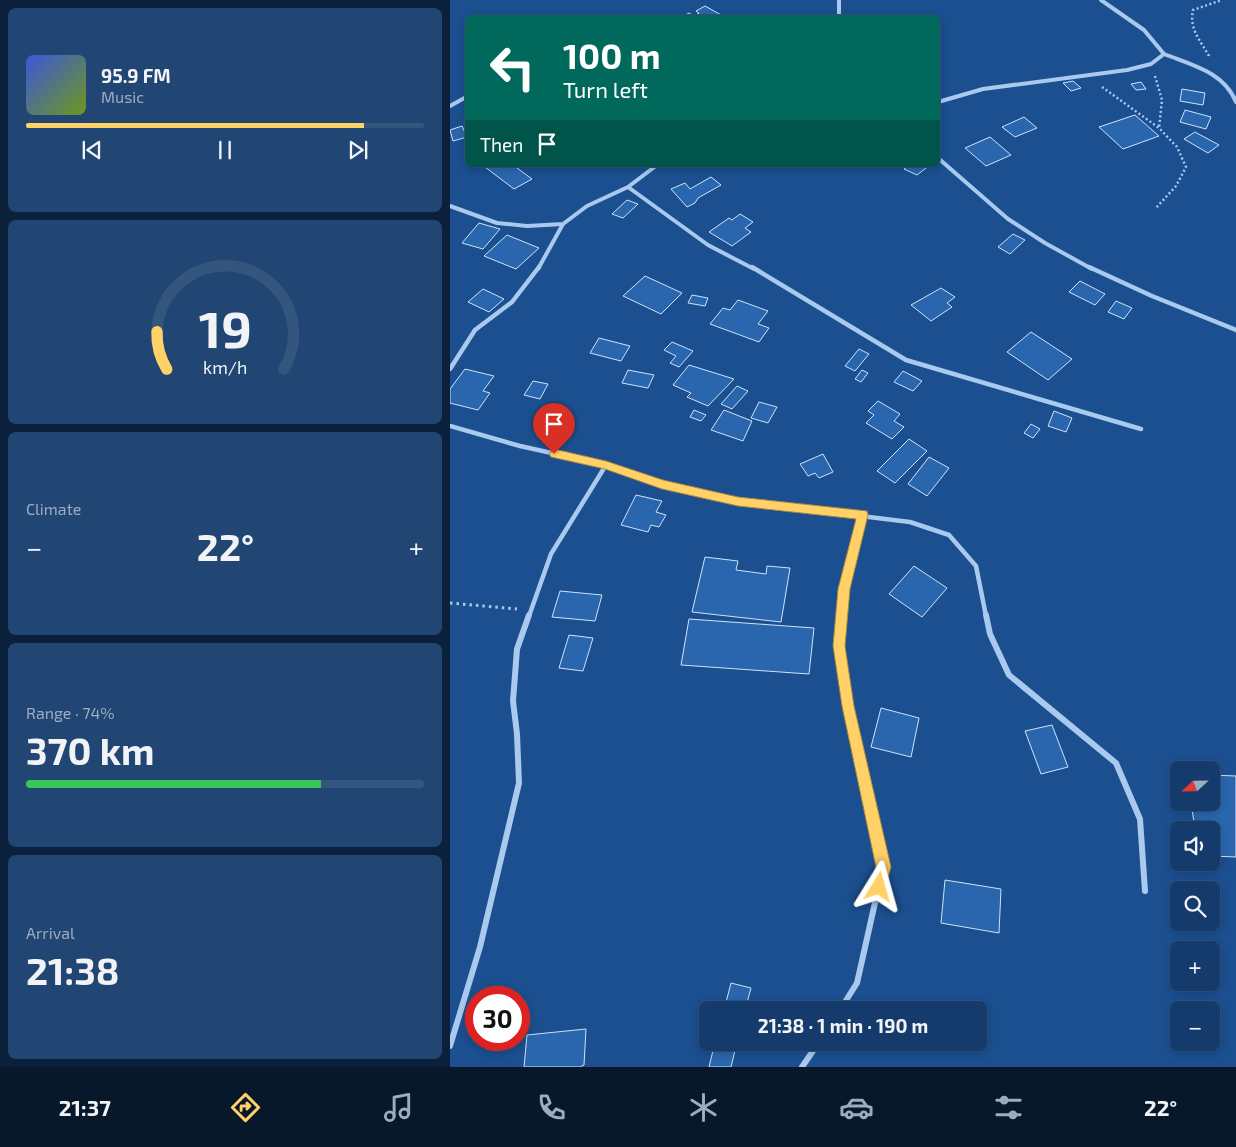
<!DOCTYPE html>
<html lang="en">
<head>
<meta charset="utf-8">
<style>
	:root { --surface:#143b6b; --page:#214673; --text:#f1f3f6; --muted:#9dadc1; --line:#33557e; --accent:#ffd166 }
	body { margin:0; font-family:"Exo 2",sans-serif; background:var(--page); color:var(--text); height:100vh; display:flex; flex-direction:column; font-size:19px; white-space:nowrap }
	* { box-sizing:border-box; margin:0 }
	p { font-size:16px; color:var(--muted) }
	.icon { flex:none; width:28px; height:28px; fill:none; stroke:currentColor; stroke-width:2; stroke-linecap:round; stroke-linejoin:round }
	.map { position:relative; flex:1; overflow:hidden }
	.sheet { display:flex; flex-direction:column; gap:8px; padding:8px; background:#0b203b; width:450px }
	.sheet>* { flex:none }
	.guide { position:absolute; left:15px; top:15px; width:475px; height:152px; border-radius:8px; box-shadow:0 2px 8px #0003,0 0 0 1px var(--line); background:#00695c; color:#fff; overflow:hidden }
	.needle { width:32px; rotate:248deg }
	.tools { position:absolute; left:720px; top:761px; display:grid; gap:10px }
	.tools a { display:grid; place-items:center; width:50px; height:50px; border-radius:8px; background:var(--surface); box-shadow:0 2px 8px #0003,0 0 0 1px var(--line); font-size:25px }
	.speed { position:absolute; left:15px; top:986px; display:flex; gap:10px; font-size:25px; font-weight:700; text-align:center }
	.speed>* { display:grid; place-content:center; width:65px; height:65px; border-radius:50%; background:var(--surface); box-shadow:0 2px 8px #0003,0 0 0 1px var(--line); line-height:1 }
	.speed .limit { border:8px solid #d22; background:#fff; color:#111 }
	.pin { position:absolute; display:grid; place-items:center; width:42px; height:42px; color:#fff; margin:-51px -21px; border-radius:50% 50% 50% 0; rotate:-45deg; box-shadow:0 0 5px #0007 }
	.pin .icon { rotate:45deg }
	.me { position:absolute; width:55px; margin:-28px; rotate:8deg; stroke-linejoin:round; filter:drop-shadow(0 0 4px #0008) }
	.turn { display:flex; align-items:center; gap:18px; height:105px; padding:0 15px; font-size:22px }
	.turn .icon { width:65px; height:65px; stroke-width:2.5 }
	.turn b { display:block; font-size:35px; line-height:42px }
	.then { display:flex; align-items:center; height:48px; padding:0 15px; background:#0003; gap:10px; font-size:19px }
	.big { font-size:38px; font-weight:700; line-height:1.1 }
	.sheet .card { flex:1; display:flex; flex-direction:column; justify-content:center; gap:8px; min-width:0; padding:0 18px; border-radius:8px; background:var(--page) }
	.sheet .dial { align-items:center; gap:0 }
	.dial svg { height:130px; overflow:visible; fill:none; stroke:var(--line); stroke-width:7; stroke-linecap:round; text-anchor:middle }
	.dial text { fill:var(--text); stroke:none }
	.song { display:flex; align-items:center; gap:15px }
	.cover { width:60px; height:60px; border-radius:8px; background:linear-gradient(135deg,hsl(230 70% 55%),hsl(80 70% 35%)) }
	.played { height:5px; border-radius:2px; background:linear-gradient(90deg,var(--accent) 85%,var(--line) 85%) }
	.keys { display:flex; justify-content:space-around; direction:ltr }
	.heat { display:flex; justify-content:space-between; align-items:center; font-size:28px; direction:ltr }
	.charge { height:8px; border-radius:4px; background:linear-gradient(90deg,#34c759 74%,var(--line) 0) }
	.trip { position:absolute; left:249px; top:1001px; width:288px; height:50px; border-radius:8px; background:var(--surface); box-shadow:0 2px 8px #0003,0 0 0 1px var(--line); font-weight:700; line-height:50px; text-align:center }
	.tabs { display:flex; height:80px; justify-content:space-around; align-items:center; background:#08182b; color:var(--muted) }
	.tabs .icon { width:35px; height:35px }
	.tabs .current { color:var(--accent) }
	.tabs b { font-size:22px; color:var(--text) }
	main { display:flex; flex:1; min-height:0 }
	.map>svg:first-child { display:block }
</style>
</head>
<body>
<main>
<section class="sheet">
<div class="card">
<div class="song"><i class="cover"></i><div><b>95.9 FM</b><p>Music</p></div></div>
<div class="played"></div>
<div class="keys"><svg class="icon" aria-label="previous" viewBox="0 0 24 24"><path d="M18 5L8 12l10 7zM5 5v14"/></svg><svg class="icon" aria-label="pause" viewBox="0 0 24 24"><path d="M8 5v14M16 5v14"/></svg><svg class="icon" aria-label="next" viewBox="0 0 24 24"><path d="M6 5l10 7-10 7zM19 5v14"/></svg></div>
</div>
<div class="card dial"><svg viewBox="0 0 100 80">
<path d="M14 69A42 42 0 1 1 86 69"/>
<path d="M14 69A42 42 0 0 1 8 46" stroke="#ffd166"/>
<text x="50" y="56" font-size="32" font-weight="700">19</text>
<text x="50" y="72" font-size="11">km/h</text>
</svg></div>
<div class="card"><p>Climate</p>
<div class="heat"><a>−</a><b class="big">22°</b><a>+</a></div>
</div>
<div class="card"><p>Range · 74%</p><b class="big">370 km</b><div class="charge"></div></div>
<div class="card"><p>Arrival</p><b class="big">21:38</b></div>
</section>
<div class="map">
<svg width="786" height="1067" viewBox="0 0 786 1067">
	<rect width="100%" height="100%" fill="#1b4f8f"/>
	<path fill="#2a66ad" stroke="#cfe3fa" d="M255 6 273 16 270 18H230L239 13 244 16 249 13 246 11Z
		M623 81 631 88 621 91 613 83Z
		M691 82 696 89 686 90 681 84Z
		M732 89 755 93 753 105 730 101Z
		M735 110 761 117 756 129 730 122Z
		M685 115 709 136 673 149 649 127Z
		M574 117 587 128 565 137 552 127Z
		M12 126 17 137 3 141 0 130Z
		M745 132 769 145 758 153 734 139Z
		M540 137 561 155 536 166 515 148Z
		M39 165H63L82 179 64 189 35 167Z
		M459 165H480L467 175 454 169Z
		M261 177 271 185 248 198 245 203 237 207 221 189 235 183 240 189Z
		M177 200 188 204 173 218 162 214Z
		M290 214 303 222 295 228 301 232 282 246 259 232 279 218 282 220Z
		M29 223 50 229 33 249 12 243Z
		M563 234 575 240 560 254 548 247Z
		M57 235 89 248 66 269 34 256Z
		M195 276 232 293 211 314 173 296Z
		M630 281 655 294 645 305 619 292Z
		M491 288 505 297 497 303 502 307 481 321 461 305Z
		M33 289 54 299 39 312 18 302Z
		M242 295 258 298 255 306 238 303Z
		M288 300 318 311 308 324 319 328 309 342 260 324 273 308 280 310Z
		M666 301 682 308 674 319 658 312Z
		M581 332 622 359 598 380 557 352Z
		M149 338 180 346 171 361 140 353Z
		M222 342 243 351 229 367 220 363 226 356 214 350Z
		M409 349 419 354 405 371 395 366Z
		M239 365 284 379 258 406 237 397 241 393 223 385Z
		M15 369 44 376 33 391 40 393 28 410 0 403V389Z
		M178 370 204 375 198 388 172 383Z
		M412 370 418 373 411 382 405 379Z
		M453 371 472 381 463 391 444 382Z
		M83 381 98 384 90 399 74 395Z
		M287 386 298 391 282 409 271 404Z
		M428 401 450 414 444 421 454 427 442 439 416 423 424 415 418 411Z
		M309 402 327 407 318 423 301 418Z
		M244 410 256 415 251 421 240 417Z
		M274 410 302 421 293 441 261 430Z
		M604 411 622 418 616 432 598 426Z
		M581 424 590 429 583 438 574 433Z
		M459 439 477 451 445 483 427 471Z
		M373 454 383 472 369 478 365 473 358 476 350 464Z
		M479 457 499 468 477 496 458 484Z
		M186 495 212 501 206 512 216 515 209 527 201 525 198 532 171 525Z
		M255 557 288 561 286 570 316 574 317 566 340 568 331 622 242 612Z
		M464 566 497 588 472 617 439 594Z
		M110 591 152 595 145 621 102 617Z
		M239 619 364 628 359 674 231 665Z
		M119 635 143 638 133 671 109 668Z
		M431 708 469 718 461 757 421 747Z
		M602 725 618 767 591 774 575 731Z
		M761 775 786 776V857L761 856V830H745L741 802H761Z
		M495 880 551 889 549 933 491 923Z
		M281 983 301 988 295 1010H274Z
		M136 1029 134 1065 130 1067H74L77 1035Z
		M265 1042H287L281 1067H259Z"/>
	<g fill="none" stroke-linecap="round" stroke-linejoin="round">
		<path stroke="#a9c9ee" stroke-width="2.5" stroke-dasharray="2 2.5" stroke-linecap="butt" d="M759 56C750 40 739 29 743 10L772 0
			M705 76 712 100 709 128
			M652 87 709 128 727 147 736 167 726 186 706 208"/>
		<path stroke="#a9c9ee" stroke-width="3" stroke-dasharray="2.5 4" stroke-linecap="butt" d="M0 603 67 609"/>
		<path stroke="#a9c9ee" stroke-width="4" d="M386 18 389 15V0
			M714 54C742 65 774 72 786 102
			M488 102 533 89 677 70 701 64 714 54 694 30 651 0
			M0 106 18 96
			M488 158 558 219 595 243 642 269
			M178 187 258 245 304 269
			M0 206 47 223 77 226 113 224
			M88 269 113 224 137 206 178 187 207 165"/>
		<path stroke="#a9c9ee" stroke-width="4.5" d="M302 267 456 360 691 429
			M639 267 702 296 786 330
			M0 369 25 330 62 302 89 267
			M0 426 70 446 156 465 212 485 287 501 460 522 499 535 526 566 536 616
			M79 616 101 554 156 465
			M392 616 394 589 413 515"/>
		<path stroke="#a9c9ee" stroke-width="6" d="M536 615 540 634 559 675 666 763 690 819 695 891
			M390 1010 407 983 433 867 398 706 389 646 392 615
			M0 1046 30 947 69 783 67 734 63 701 67 649 79 615
			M352 1067 369 1042"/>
	</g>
	<path fill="#ffd166" stroke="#a68842" d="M104 449 156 461 213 480 288 497 417 511 418 515 400 589 395 646 404 706 441 867 434 892 429 894 424 892 422 887 426 867 392 706 383 646 388 589 406 519 288 506 212 489 155 469 101 457 99 454Z"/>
</svg>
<div class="tools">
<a><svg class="needle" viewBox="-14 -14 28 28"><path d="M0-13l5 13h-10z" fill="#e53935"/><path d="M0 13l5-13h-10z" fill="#9dadc1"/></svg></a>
<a><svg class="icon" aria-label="sound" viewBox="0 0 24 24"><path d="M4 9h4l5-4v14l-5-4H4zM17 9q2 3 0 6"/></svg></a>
<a><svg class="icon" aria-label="search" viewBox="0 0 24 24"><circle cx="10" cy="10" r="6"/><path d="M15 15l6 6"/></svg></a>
<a>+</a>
<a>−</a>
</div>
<div class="speed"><div class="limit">30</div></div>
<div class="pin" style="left:104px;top:454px;background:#d93025"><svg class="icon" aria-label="arrive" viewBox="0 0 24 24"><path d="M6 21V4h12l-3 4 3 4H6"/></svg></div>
<svg class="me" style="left:429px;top:887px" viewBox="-20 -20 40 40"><path d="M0-17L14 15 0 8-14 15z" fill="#ffd166" stroke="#fff" stroke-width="4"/></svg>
<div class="trip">21:38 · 1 min · 190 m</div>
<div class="guide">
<div class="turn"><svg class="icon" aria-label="left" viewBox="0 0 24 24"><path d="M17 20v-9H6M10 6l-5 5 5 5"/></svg><div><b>100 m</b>Turn left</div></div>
<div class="then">Then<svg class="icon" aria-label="arrive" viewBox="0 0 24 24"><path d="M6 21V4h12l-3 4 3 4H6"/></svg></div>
</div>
</div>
</main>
<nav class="tabs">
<b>21:37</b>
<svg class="icon current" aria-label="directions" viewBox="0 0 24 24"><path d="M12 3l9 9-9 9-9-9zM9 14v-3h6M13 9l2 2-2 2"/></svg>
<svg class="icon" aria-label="music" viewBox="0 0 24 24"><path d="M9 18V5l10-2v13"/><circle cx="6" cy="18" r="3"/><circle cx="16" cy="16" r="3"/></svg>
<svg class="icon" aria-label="phone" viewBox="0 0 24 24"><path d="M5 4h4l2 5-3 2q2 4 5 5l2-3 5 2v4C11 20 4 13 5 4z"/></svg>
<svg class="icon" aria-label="climate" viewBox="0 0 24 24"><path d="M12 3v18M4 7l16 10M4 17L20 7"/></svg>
<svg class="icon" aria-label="car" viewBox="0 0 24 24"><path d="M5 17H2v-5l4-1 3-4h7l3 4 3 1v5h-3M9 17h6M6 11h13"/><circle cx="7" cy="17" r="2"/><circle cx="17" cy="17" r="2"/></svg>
<svg class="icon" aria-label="filters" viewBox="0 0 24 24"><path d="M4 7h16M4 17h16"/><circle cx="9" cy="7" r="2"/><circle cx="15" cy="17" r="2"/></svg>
<b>22°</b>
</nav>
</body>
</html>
